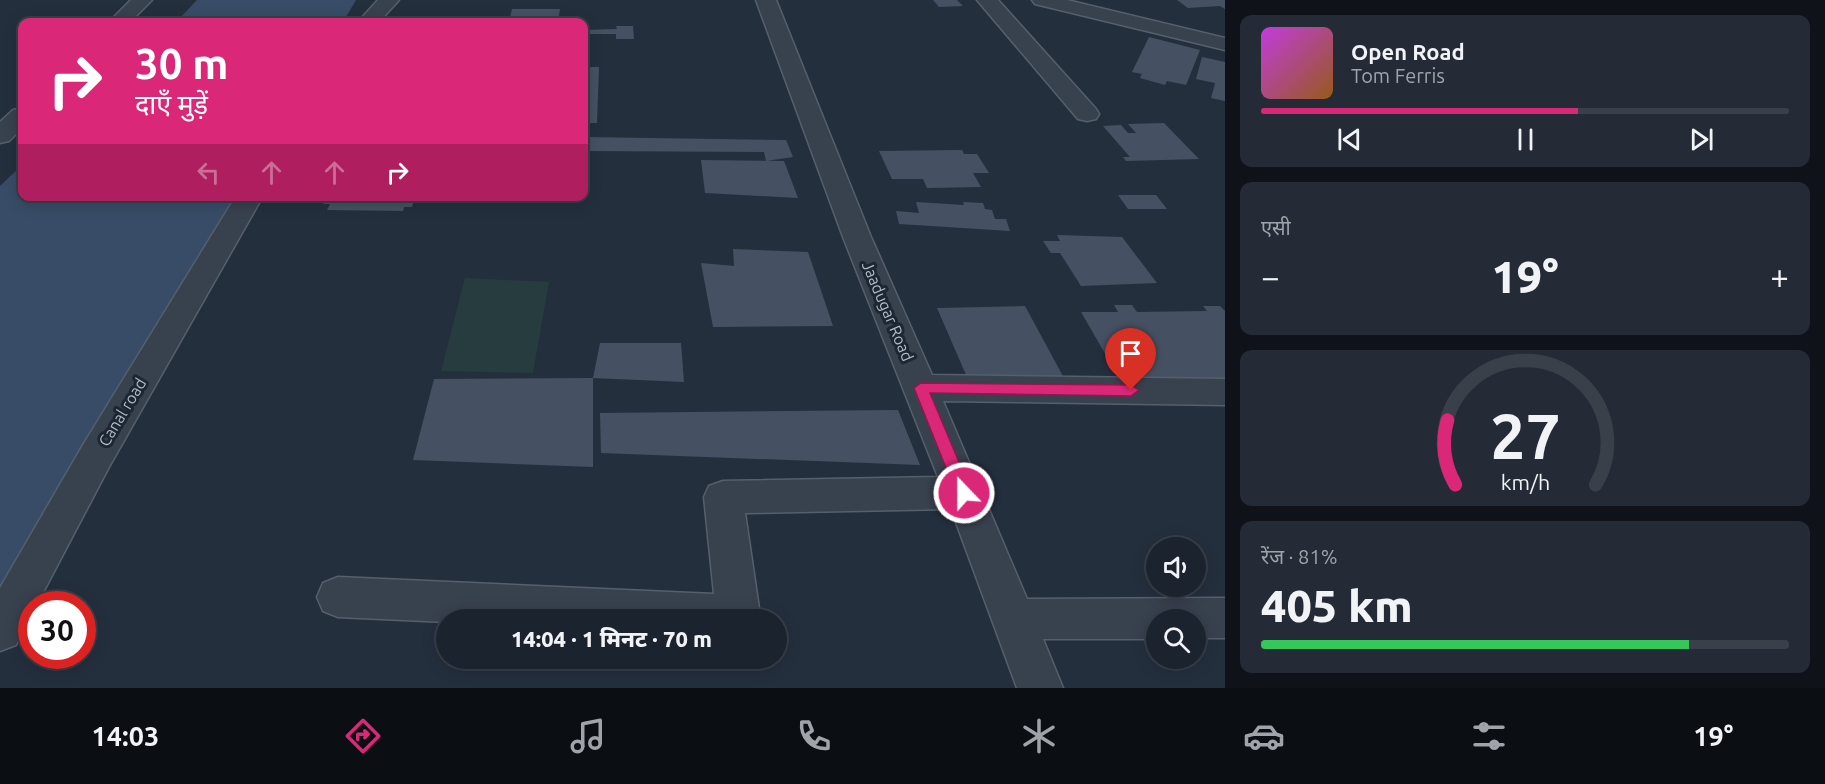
<!DOCTYPE html>
<html lang="hi">
<head>
<meta charset="utf-8">
<style>
	:root { --surface:#1b232e; --page:#242b36; --text:#f1f3f6; --muted:#a0a4aa; --line:#39404a; --accent:#db2777 }
	body { margin:0; font-family:Ubuntu,"Noto Sans Devanagari",sans-serif; background:var(--page); color:var(--text); height:100vh; display:flex; flex-direction:column; font-size:22px; white-space:nowrap }
	* { box-sizing:border-box; margin:0 }
	p { font-size:20px; color:var(--muted) }
	.icon { flex:none; width:33px; height:33px; fill:none; stroke:currentColor; stroke-width:2; stroke-linecap:round; stroke-linejoin:round }
	.map { position:relative; flex:1; overflow:hidden }
	.sheet { display:flex; flex-direction:column; gap:15px; padding:15px; background:#0f1319; width:600px }
	.sheet>* { flex:none }
	.hud { position:absolute; left:18px; top:18px; width:570px; height:183px; border-radius:12px; box-shadow:0 3px 15px #0003,0 0 0 2px var(--line); background:#db2777; color:#fff; overflow:hidden }
	.buttons { position:absolute; left:1146px; top:537px; display:grid; gap:12px }
	.buttons a { display:grid; place-items:center; width:60px; height:60px; border-radius:50%; background:var(--surface); box-shadow:0 3px 15px #0003,0 0 0 2px var(--line); font-size:30px }
	.speed { position:absolute; left:18px; top:591px; display:flex; gap:12px; font-size:30px; font-weight:700; text-align:center }
	.speed>* { display:grid; place-content:center; width:78px; height:78px; border-radius:50%; background:var(--surface); box-shadow:0 3px 15px #0003,0 0 0 2px var(--line); line-height:1 }
	.speed .limit { border:9px solid #d22; background:#fff; color:#111 }
	.pin { position:absolute; display:grid; place-items:center; width:51px; height:51px; color:#fff; margin:-62px -26px; border-radius:50% 50% 50% 0; rotate:-45deg; box-shadow:0 0 6px #0007 }
	.pin .icon { rotate:45deg }
	.me { position:absolute; width:66px; margin:-33px; rotate:338deg; stroke-linejoin:round; filter:drop-shadow(0 0 4px #0008) }
	.turn { display:flex; align-items:center; gap:21px; height:126px; padding:0 18px; font-size:27px }
	.turn .icon { width:78px; height:78px; stroke-width:2.5 }
	.turn b { display:block; font-size:42px; line-height:51px }
	.lanes { display:flex; align-items:center; height:57px; padding:0 18px; background:#0003; justify-content:center; gap:30px; direction:ltr }
	.lanes .off { opacity:.35 }
	.big { font-size:45px; font-weight:800; line-height:1.1 }
	.sheet .widget { flex:1; display:flex; flex-direction:column; justify-content:center; gap:9px; min-width:0; padding:0 21px; border-radius:12px; background:var(--page) }
	.sheet .dial { align-items:center; gap:0 }
	.dial svg { height:156px; overflow:visible; fill:none; stroke:var(--line); stroke-width:7; stroke-linecap:round; text-anchor:middle }
	.dial text { fill:var(--text); stroke:none }
	.song { display:flex; align-items:center; gap:18px }
	.cover { width:72px; height:72px; border-radius:9px; background:linear-gradient(135deg,hsl(290 70% 55%),hsl(30 70% 35%)) }
	.played { height:6px; border-radius:3px; background:linear-gradient(90deg,var(--accent) 60%,var(--line) 60%) }
	.keys { display:flex; justify-content:space-around; direction:ltr }
	.heat { display:flex; justify-content:space-between; align-items:center; font-size:33px; direction:ltr }
	.charge { height:9px; border-radius:4px; background:linear-gradient(90deg,#34c759 81%,var(--line) 0) }
	.trip { position:absolute; left:436px; top:609px; width:351px; height:60px; border-radius:30px; background:var(--surface); box-shadow:0 3px 15px #0003,0 0 0 2px var(--line); font-weight:800; line-height:60px; text-align:center }
	.menu { display:flex; height:96px; justify-content:space-around; align-items:center; background:#0b0e12; color:var(--muted) }
	.menu .icon { width:42px; height:42px }
	.menu .active { color:var(--accent) }
	.menu b { font-size:27px; color:var(--text) }
	main { display:flex; flex:1; min-height:0 }
	.map>svg:first-child { display:block }
</style>
</head>
<body>
<main>
<div class="map">
<svg width="1225" height="688" viewBox="0 0 1225 688">
	<rect width="100%" height="100%" fill="#242f3e"/>
	<path fill="#263c3f" d="M465 278 549 282 533 373 441 371Z"/>
	<path fill="#394c67" d="M197 0H356L343 22H176Z
		M22 165V196L241 197 0 605V186Z"/>
	<path fill="#455162" d="M933 0H957L963 6 939 7Z
		M1177 0H1225V9L1220 6 1188 8Z
		M512 9H560L558 22H509Z
		M616 26H633L634 39H616V34H584V30L617 29Z
		M1149 37 1200 50 1186 85 1167 81 1165 85 1140 78 1142 74 1132 72Z
		M1202 57 1225 62V101L1211 98 1215 83 1196 79Z
		M584 67H599L597 123H584Z
		M1164 123 1199 159 1126 161 1123 157H1130L1103 126 1121 125 1128 133H1136L1128 124Z
		M584 137 786 140 793 157 766 161 764 152 584 151Z
		M962 150 964 154H977L989 173H973L981 187 927 188 923 179H892L879 151Z
		M701 160 784 161 798 198 705 193Z
		M1118 195H1156L1167 209H1128Z
		M326 196H415L412 207H404L403 211 327 210 330 204H323Z
		M916 202 964 205 963 202 983 203 985 209 992 210 995 219H1006L1010 231 899 224 896 211 919 213Z
		M1057 235 1122 237 1157 283 1081 286 1060 253H1051L1043 241H1060Z
		M733 249 808 252 833 326 713 327 701 263 734 266Z
		M1114 305H1132L1137 312 1207 311 1203 306H1220L1225 311V382L1122 383 1081 312H1118Z
		M1025 306 1064 378 970 384 937 308Z
		M600 343H681L684 382 593 378Z
		M593 378V467L413 460 434 379Z
		M898 410 920 465 601 453 600 413Z"/>
	<g fill="none" stroke-linecap="round" stroke-linejoin="round">
		<defs>
			<path id="minor" d="M131 0H152L130 22H109Z
				M378 0H399L379 22H358Z
				M756 0H776L871 237 932 375 1225 379V405L943 401 1027 599 1225 598V638H1196V620H1156V639H1043L1063 688H1017L951 509 745 513 760 615 758 620H447V622L338 617 323 611 317 597 323 583 338 577 714 594 704 497 709 486 723 481 938 477 843 237Z
				M977 0H998L1096 109 1099 114 1096 119 1087 121 1078 119Z
				M1032 0H1067L1225 38V50L1035 4Z
				M22 108V128L9 141 0 143V122L13 110Z
				M236 196H263L109 467 37 604H32V614L16 645 0 651V588L83 445Z"/>
		</defs>
		<use href="#minor" stroke="#565f6c" stroke-width="3"/>
		<use href="#minor" fill="#38414e" fill-rule="evenodd"/>
	</g>
	<path fill="#db2777" stroke="#8e194d" stroke-width="1.5" d="M921 383 1131 385 1139 390 1131 396 930 393 972 493 970 497 964 499 959 497 956 493 914 388Z"/>
	<g text-anchor="middle" stroke-width="6" stroke-linejoin="round" paint-order="stroke">
		<g font-size="16" fill="#b4bcc9" stroke="#1d2633">
			<text transform="translate(888 311) rotate(67)" y="6">Jaadugar Road</text>
			<text transform="translate(122 412) rotate(-59)" y="6">Canal road</text>
		</g>
	</g>
</svg>
<div class="buttons">
<a><svg class="icon" aria-label="sound" viewBox="0 0 24 24"><path d="M4 9h4l5-4v14l-5-4H4zM17 9q2 3 0 6"/></svg></a>
<a><svg class="icon" aria-label="search" viewBox="0 0 24 24"><circle cx="10" cy="10" r="6"/><path d="M15 15l6 6"/></svg></a>
</div>
<div class="speed"><div class="limit">30</div></div>
<div class="pin" style="left:1131px;top:390px;background:#d93025"><svg class="icon" aria-label="arrive" viewBox="0 0 24 24"><path d="M6 21V4h12l-3 4 3 4H6"/></svg></div>
<svg class="me" style="left:964px;top:493px" viewBox="-20 -20 40 40"><circle r="17" fill="#db2777" stroke="#fff" stroke-width="3"/><path d="M0-11L8 9 0 5-8 9z" fill="#fff"/></svg>
<div class="trip">14:04 · 1 मिनट · 70 m</div>
<div class="hud">
<div class="turn"><svg class="icon" aria-label="right" viewBox="0 0 24 24"><path d="M7 20v-9h11M14 6l5 5-5 5"/></svg><div><b>30 m</b>दाएँ मुड़ें</div></div>
<div class="lanes"><svg class="icon off" aria-label="left" viewBox="0 0 24 24"><path d="M17 20v-9H6M10 6l-5 5 5 5"/></svg><svg class="icon off" aria-label="ahead" viewBox="0 0 24 24"><path d="M12 20V5M6 11l6-6 6 6"/></svg><svg class="icon off" aria-label="ahead" viewBox="0 0 24 24"><path d="M12 20V5M6 11l6-6 6 6"/></svg><svg class="icon" aria-label="right" viewBox="0 0 24 24"><path d="M7 20v-9h11M14 6l5 5-5 5"/></svg></div>
</div>
</div>
<section class="sheet">
<div class="widget">
<div class="song"><i class="cover"></i><div><b>Open Road</b><p>Tom Ferris</p></div></div>
<div class="played"></div>
<div class="keys"><svg class="icon" aria-label="previous" viewBox="0 0 24 24"><path d="M18 5L8 12l10 7zM5 5v14"/></svg><svg class="icon" aria-label="pause" viewBox="0 0 24 24"><path d="M8 5v14M16 5v14"/></svg><svg class="icon" aria-label="next" viewBox="0 0 24 24"><path d="M6 5l10 7-10 7zM19 5v14"/></svg></div>
</div>
<div class="widget"><p>एसी</p>
<div class="heat"><a>−</a><b class="big">19°</b><a>+</a></div>
</div>
<div class="widget dial"><svg viewBox="0 0 100 80">
<path d="M14 69A42 42 0 1 1 86 69"/>
<path d="M14 69A42 42 0 0 1 10 36" stroke="#db2777"/>
<text x="50" y="56" font-size="32" font-weight="700">27</text>
<text x="50" y="72" font-size="11">km/h</text>
</svg></div>
<div class="widget"><p>रेंज · 81%</p><b class="big">405 km</b><div class="charge"></div></div>
</section>
</main>
<nav class="menu">
<b>14:03</b>
<svg class="icon active" aria-label="directions" viewBox="0 0 24 24"><path d="M12 3l9 9-9 9-9-9zM9 14v-3h6M13 9l2 2-2 2"/></svg>
<svg class="icon" aria-label="music" viewBox="0 0 24 24"><path d="M9 18V5l10-2v13"/><circle cx="6" cy="18" r="3"/><circle cx="16" cy="16" r="3"/></svg>
<svg class="icon" aria-label="phone" viewBox="0 0 24 24"><path d="M5 4h4l2 5-3 2q2 4 5 5l2-3 5 2v4C11 20 4 13 5 4z"/></svg>
<svg class="icon" aria-label="climate" viewBox="0 0 24 24"><path d="M12 3v18M4 7l16 10M4 17L20 7"/></svg>
<svg class="icon" aria-label="car" viewBox="0 0 24 24"><path d="M5 17H2v-5l4-1 3-4h7l3 4 3 1v5h-3M9 17h6M6 11h13"/><circle cx="7" cy="17" r="2"/><circle cx="17" cy="17" r="2"/></svg>
<svg class="icon" aria-label="filters" viewBox="0 0 24 24"><path d="M4 7h16M4 17h16"/><circle cx="9" cy="7" r="2"/><circle cx="15" cy="17" r="2"/></svg>
<b>19°</b>
</nav>
</body>
</html>
